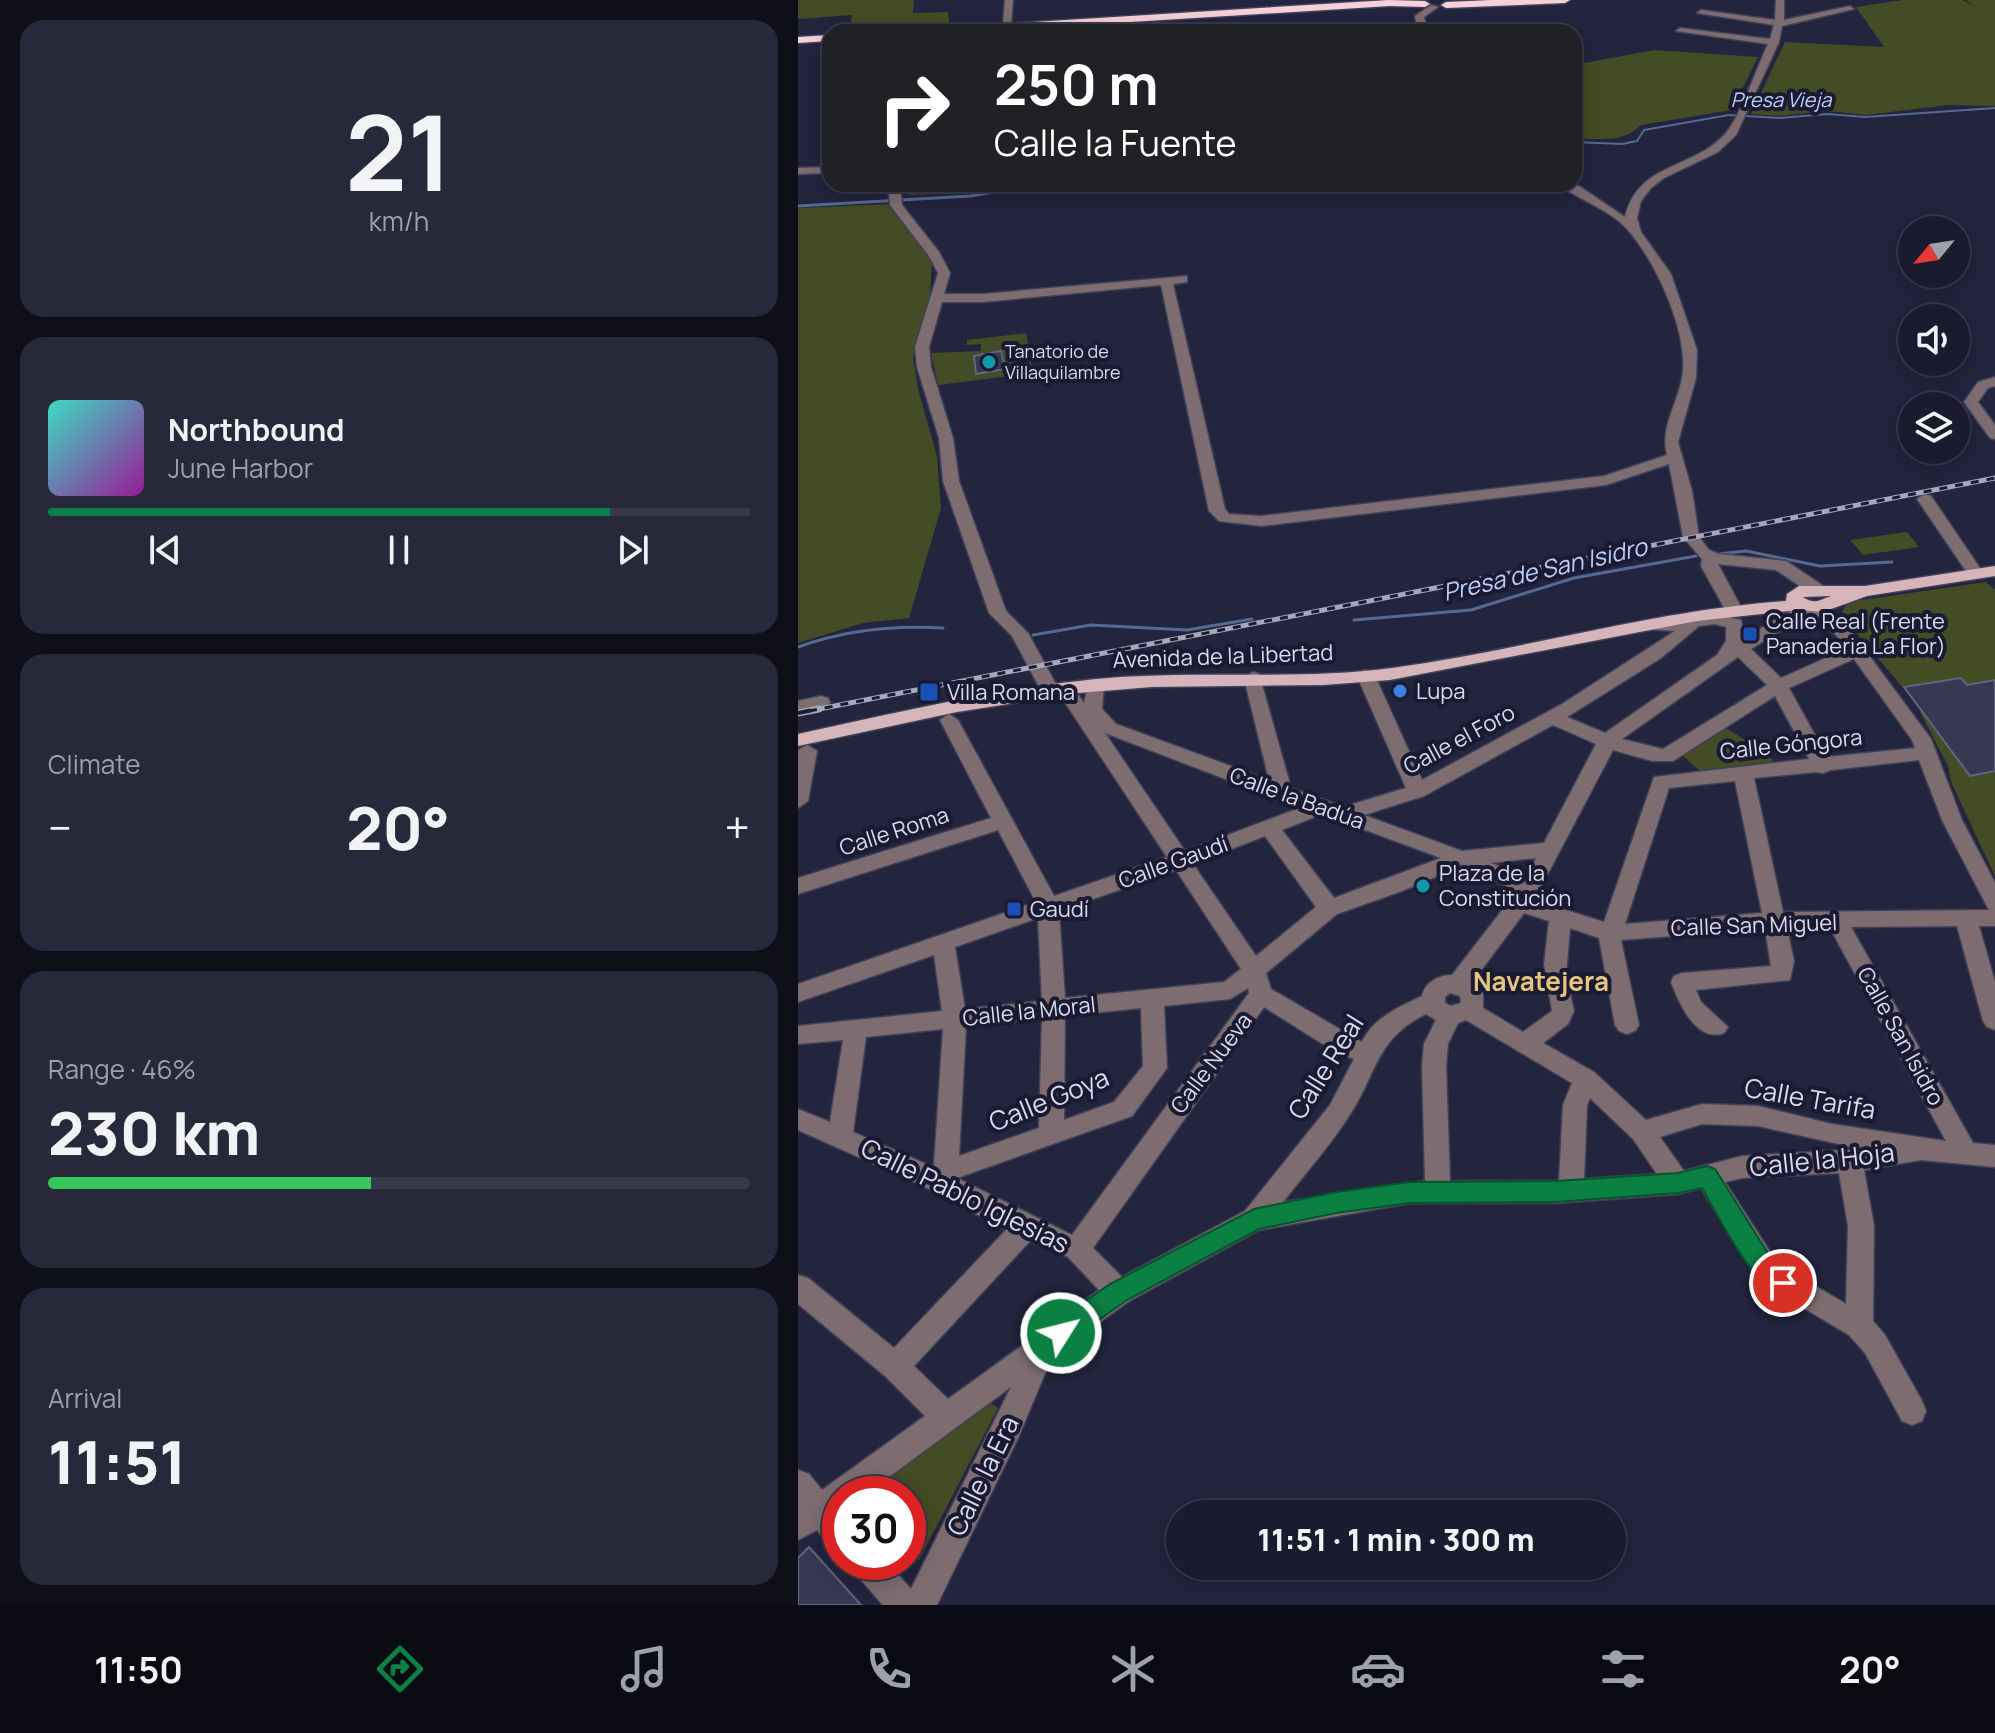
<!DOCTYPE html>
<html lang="en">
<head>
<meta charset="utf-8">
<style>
	:root { --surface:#1a1b2e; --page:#27283a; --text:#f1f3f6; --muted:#9fa1aa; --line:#38394a; --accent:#0b8043 }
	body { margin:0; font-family:Manrope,sans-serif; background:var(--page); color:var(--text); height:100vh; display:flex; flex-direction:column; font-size:30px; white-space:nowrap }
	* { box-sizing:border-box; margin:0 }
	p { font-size:26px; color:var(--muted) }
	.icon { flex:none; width:44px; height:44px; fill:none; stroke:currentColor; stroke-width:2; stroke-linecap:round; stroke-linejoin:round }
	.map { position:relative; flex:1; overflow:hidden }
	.drawer { display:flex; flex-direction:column; gap:20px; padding:20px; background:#0e0f19; width:798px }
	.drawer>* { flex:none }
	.guide { position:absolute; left:24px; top:24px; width:760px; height:168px; border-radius:24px; box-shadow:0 4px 20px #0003,0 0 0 2px var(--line); background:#202124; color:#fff; overflow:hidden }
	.needle { width:52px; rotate:240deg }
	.controls { position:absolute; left:1100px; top:216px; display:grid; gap:16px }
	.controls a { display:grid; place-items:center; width:72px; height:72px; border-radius:50%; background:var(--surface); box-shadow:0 4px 20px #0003,0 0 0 2px var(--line); font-size:40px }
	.speed { position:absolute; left:24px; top:1476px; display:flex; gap:16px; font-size:40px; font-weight:700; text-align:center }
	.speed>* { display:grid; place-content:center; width:104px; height:104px; border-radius:50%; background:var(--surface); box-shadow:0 4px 20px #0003,0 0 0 2px var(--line); line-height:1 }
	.speed .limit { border:12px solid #d22; background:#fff; color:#111 }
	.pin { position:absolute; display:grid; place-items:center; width:68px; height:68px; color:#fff; margin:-34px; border:4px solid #fff; border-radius:50%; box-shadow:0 2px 8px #0007 }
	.me { position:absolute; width:88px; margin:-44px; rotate:54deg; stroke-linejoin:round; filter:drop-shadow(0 0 6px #0008) }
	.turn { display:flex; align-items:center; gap:28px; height:168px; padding:0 40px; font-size:36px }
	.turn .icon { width:104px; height:104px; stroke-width:2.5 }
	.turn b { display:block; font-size:56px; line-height:68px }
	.big { font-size:60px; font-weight:800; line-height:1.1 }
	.drawer .tile { flex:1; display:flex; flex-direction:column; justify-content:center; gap:12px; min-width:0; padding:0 28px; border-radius:24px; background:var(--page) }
	.drawer .dial { align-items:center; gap:0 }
	.dial b { font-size:104px; line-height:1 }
	.song { display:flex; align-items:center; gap:24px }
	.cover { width:96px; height:96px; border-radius:12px; background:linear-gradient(135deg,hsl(170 70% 55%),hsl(300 70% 35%)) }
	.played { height:8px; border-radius:4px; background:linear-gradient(90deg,var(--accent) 80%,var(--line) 80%) }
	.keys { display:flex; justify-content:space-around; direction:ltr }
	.heat { display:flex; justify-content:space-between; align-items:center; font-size:44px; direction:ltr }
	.charge { height:12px; border-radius:6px; background:linear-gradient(90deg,#34c759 46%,var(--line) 0) }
	.trip { position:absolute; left:368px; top:1500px; width:460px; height:80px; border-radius:40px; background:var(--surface); box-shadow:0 4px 20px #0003,0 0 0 2px var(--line); font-weight:800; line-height:80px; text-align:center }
	.menu { display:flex; height:128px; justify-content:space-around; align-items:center; background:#0a0b12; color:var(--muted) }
	.menu .icon { width:56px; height:56px }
	.menu .active { color:var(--accent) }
	.menu b { font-size:36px; color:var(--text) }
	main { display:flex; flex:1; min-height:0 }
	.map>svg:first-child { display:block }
</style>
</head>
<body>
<main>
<section class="drawer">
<div class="tile dial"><b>21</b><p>km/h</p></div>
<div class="tile">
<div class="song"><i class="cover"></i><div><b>Northbound</b><p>June Harbor</p></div></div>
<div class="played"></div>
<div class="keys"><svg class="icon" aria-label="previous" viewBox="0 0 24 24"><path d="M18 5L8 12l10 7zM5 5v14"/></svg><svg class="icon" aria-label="pause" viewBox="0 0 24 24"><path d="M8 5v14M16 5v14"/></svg><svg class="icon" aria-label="next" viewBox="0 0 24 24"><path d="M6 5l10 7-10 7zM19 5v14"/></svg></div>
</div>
<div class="tile"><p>Climate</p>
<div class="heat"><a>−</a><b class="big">20°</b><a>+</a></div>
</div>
<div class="tile"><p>Range · 46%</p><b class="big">230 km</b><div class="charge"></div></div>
<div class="tile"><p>Arrival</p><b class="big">11:51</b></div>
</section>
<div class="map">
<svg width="1197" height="1605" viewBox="0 0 1197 1605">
	<rect width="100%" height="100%" fill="#23243d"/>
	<path fill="#444c25" d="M0 0H116L115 13 150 12 152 29 51 32 54 15 0 19Z
		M1104 0H1164L1177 6 1168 0H1197V106L1150 105 1068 115 1029 111 980 116 953 114 987 42 1086 47 1058 7Z
		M856 50 960 57 934 110 843 125C823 145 802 137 776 139V65Z
		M104 184H219L173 193 112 195 105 190Z
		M92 204 134 262 132 295 115 357 120 389 139 456 143 508 111 618 65 623 0 643V208Z
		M228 333 235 373 140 385 133 353 183 351V344L169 345V340Z
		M1109 532 1121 547 1065 555 1052 540Z
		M1188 582 1197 590V876L1153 782 1150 766 1122 712 1132 710 1118 703 1049 622 1044 612 1050 602Z
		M926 727 959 747H967L976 763 903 772 883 754Z
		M191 1401 200 1408 121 1560 110 1548V1494H70Z"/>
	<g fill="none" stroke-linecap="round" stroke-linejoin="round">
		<path stroke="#556992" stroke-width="2" d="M776 142 824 144 839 141 846 130 931 115 981 118 1030 114 1067 117 1197 108"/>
		<path stroke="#556992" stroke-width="3" d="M0 206 172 196 246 184
			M920 554 948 551 1022 566 1094 562
			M556 620 673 610 776 578 898 556
			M235 635 293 625 389 630 454 619
			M0 647C47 630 95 625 145 628"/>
	</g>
	<path fill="#373953" stroke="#636481" stroke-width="2" d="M203 351 207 369 178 374 176 356Z
		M1163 678 1169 685 1197 680V771L1172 776 1106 687Z
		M11 1547 63 1605H0V1558Z"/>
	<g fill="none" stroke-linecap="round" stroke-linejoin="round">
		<defs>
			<path id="minor" d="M207 0H215L213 24 209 27 205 24Z
				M978 0H986V20L1052 6 1056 9 984 26 981 42 938 135 920 152 866 178 853 188 843 201 839 218 843 232 873 274 899 350 898 378 880 442 894 491 901 537 911 550 921 554 988 561 1024 585 1026 589 1024 593H1012L978 570 920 564 944 609 935 614 929 613 903 566 904 559 885 537 871 464 808 485 463 526 421 521 411 511 363 285 185 302H144L131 347 133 367 155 438 161 481 208 611 230 633 259 686 267 682 273 684 286 703 291 681H303L306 685 304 709 318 724 471 780 446 678 455 672 461 674 493 788 545 807 608 788 559 676 562 672 568 670 577 676 624 780 764 704 877 631 847 629 844 625 847 621 885 619 901 611 943 620 946 638 1007 602 1018 604 1050 627 1133 739 1164 820 1197 883V926H1181L1197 982V1030L1189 1027 1185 1021 1159 926 1053 927 1175 1143 1197 1145V1167L1123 1160 1066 1170 1076 1226 1075 1321 1087 1335 1124 1401 1128 1411 1124 1421 1114 1425 1104 1421 1067 1353 1051 1335 962 1282 903 1188 880 1194 758 1203H612L461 1230 331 1301 254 1357 220 1438 139 1605H85L57 1573 53 1562H89L113 1589 213 1387 68 1494H42V1548L31 1544 19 1530 0 1540V1470L11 1474 24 1490 127 1416 87 1376 0 1304V1275L10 1278 96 1348 208 1230 123 1185 0 1130V1109L32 1122 45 1040 0 1044V1026L144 1011 136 955 0 1002V984L238 902 200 830 0 894V878L193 818 142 720 151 714 160 720 256 896 369 857 260 692 252 696 245 694 214 636 191 613 145 481 141 438 119 367 117 347 140 273 131 256 92 205 90 184H102L104 205 141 252 152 273 146 294H185L389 276V282L375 284 427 509 431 514 463 516 806 476 869 455C862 427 879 405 884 378 892 334 858 263 831 231 813 210 780 199 759 184L781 186 827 217C841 161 896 170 928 133 943 115 959 67 970 44L878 31 882 28 972 39 976 25 899 13 903 10 977 20ZM1009 614 1038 635 1048 649 983 678 953 649ZM917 624 928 627V641L919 655 807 733 769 717 863 658 901 626ZM940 657 969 685 865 749 824 739ZM1056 659 1114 740 1117 748 1029 757 991 688ZM977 696 1011 759 856 777 806 922 736 900 815 750 854 761H875ZM755 725 798 744 746 843 664 851 566 815 626 796ZM307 733 477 798 504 807 387 851ZM1121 760 1144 820 1191 910 985 912 956 778 1018 772 1025 773 1033 770ZM937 781 964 913 827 924 871 788ZM524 814 643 858 536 898 484 830ZM467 836 518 907 458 956 395 864ZM738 858 728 877 693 863ZM663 866 719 891 654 975C641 975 627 982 624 996 601 1007 575 1018 564 1042L473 989 468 973 539 914 604 891ZM378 870 443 969 426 982 267 998 261 911ZM726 913 751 921 746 964 754 1011 725 1032 685 1008V993L675 981ZM240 918 244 1001 167 1009 157 947ZM772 928 801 938 817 1025 821 1031 829 1034 837 1031 841 1025 823 940 967 929 973 966 884 973 876 976 873 982C881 1003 898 1043 926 1033L930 1027 903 1002 898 990 992 980 996 961 989 928H1032L1148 1141 1034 1124 960 1106 904 1104 848 1120 796 1072 745 1043 770 1024 776 1011 768 975ZM450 988 451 993 274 1235 159 1178 334 1116 369 1068 366 1006 432 999ZM652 993 662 996 663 1003 653 1006 647 1003V997ZM466 1007 536 1051 556 1059 532 1105 447 1211 324 1277 295 1248ZM343 1008 345 1066 316 1102 266 1120 267 1016ZM628 1014 638 1020 626 1044 624 1066 627 1181 485 1202C506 1175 530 1148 549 1119 579 1076 576 1039 628 1014ZM244 1019 241 1128 161 1156 168 1027ZM668 1020 774 1083 765 1105 761 1181H652L648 1066 650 1044 660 1023ZM145 1029 136 1165 133 1166 55 1132 68 1037ZM792 1098 835 1139 859 1174 786 1179 789 1105ZM904 1124 960 1126 1063 1149 944 1156 886 1171 862 1137ZM1041 1173 1050 1226 1048 1304 980 1264 927 1182 944 1178ZM232 1241 270 1257 301 1290 150 1399 116 1366Z
				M633 5 640 7 626 17 630 32H620L617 16Z
				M32 167V173L0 174V168Z
				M1197 377V386L1190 388 1180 402 1197 425V439L1192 438 1166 402 1180 382Z
				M1127 494 1133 496 1186 574 1184 578H1172L1170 574 1119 499Z
				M23 696 30 698 32 702 30 706 0 713V701Z
				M9 745 19 751 10 801 0 808V750Z"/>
			<path id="major" d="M1197 566V576L1069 596 1025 612 1000 610 899 621 592 680 525 685 354 687 280 693 159 712 0 746V734C106 711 213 685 322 677 413 671 504 680 594 668 727 650 855 610 988 601L989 594 1001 586H1067ZM1033 596C1022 600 1016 605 1005 597Z"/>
			<path id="highway" d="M591 0 627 1 632 4 627 7 592 6 219 29 214 26 219 23Z
				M693 0H772L767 3 648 8 643 5 648 2Z
				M197 25 202 28 201 30 129 32 134 29Z
				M32 35V41L0 43V37Z"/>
		</defs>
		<use href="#minor" stroke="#404159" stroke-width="3"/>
		<use href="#major" stroke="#404159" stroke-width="3"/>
		<use href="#highway" stroke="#404159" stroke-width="3"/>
		<use href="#minor" fill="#7d6d70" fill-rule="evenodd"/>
		<use href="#major" fill="#d5b4ba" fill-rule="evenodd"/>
		<use href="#highway" fill="#f8d0d7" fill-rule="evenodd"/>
		<defs>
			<path id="rail-far1" d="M11 711 1197 478"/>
			<path id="rail" d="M0 713 21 709"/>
		</defs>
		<use href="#rail-far1" stroke="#a5a7ba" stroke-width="5"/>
		<use href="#rail" stroke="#a5a7ba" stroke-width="7"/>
		<use href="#rail-far1" stroke="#1a1a32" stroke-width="3" stroke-dasharray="8" stroke-linecap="butt"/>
		<use href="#rail" stroke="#1a1a32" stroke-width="4" stroke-dasharray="13" stroke-linecap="butt"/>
	</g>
	<path fill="#0b8043" stroke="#07532c" stroke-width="2" d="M909 1166 917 1169 970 1253 994 1275 997 1283 994 1291 985 1295C951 1282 922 1218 904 1188L880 1193 758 1202 612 1203 538 1213 461 1229 329 1300 271 1341 263 1345 254 1341 250 1333 254 1324 312 1284 456 1209 538 1192 612 1182 758 1181 880 1173Z"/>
	<g fill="#0f9aa8" stroke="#1a1a32" stroke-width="3">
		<circle cx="191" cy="362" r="8"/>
		<circle cx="625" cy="886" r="8"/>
	</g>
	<g fill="#1a4fb4" stroke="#1a1a32" stroke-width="3">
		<rect x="944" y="626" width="16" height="16" rx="4"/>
		<rect x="121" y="682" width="20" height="20" rx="4"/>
		<rect x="208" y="901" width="16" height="16" rx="4"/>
	</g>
	<circle fill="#3f7fe0" stroke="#1a1a32" stroke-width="3" cx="602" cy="691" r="8"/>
	<g text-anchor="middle" stroke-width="8" stroke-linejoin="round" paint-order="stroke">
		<g font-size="18" fill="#dadced" stroke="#1a1a32" text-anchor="start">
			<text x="207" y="358">Tanatorio de<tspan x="207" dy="21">Villaquilambre</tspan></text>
		</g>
		<g font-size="20" font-style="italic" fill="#bbcff7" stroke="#1a1a32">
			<text x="983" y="107">Presa Vieja</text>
		</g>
		<g font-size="22" fill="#dadced" stroke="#1a1a32" text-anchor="start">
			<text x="968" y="629">Calle Real (Frente<tspan x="968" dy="25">Panaderia La Flor)</tspan></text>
			<text x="618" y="699">Lupa</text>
			<text x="149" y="700">Villa Romana</text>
			<text x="641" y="881">Plaza de la<tspan x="641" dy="25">Constitución</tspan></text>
			<text x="232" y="917">Gaudí</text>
		</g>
		<g font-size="22" fill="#dadced" stroke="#1a1a32">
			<text transform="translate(425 656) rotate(-2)" y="8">Avenida de la Libertad</text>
			<text transform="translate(661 739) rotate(-28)" y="8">Calle el Foro</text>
			<text transform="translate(993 744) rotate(-6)" y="8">Calle Góngora</text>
			<text transform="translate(499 798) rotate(20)" y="8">Calle la Badúa</text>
			<text transform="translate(96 831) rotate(-18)" y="8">Calle Roma</text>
			<text transform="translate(375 862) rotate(-20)" y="8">Calle Gaudí</text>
			<text transform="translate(956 925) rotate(-2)" y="8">Calle San Miguel</text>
			<text transform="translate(231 1011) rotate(-6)" y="8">Calle la Moral</text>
			<text transform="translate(1103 1036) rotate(61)" y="8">Calle San Isidro</text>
			<text transform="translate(413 1063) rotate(-53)" y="8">Calle Nueva</text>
		</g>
		<g font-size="24" font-style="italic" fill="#bbcff7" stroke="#1a1a32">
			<text transform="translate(747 570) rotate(-13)" y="8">Presa de San Isidro</text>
		</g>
		<g font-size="26" font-weight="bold" fill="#e7c67c" stroke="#1a1a32">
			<text x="743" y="991">Navatejera</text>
		</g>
		<g font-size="26" fill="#dadced" stroke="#1a1a32">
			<text transform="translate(528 1067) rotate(-58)" y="9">Calle Real</text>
			<text transform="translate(1012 1099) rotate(10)" y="9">Calle Tarifa</text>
			<text transform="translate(251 1100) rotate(-22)" y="9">Calle Goya</text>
			<text transform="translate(1024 1160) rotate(-6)" y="9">Calle la Hoja</text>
			<text transform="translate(167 1196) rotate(26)" y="9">Calle Pablo Iglesias</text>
			<text transform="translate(185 1476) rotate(-64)" y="9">Calle la Era</text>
		</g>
	</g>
</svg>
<div class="controls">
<a><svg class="needle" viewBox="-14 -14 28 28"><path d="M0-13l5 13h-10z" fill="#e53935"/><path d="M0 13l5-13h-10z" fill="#9fa1aa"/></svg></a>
<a><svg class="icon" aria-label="sound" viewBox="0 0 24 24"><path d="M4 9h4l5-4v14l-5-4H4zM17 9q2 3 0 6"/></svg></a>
<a><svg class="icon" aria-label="layers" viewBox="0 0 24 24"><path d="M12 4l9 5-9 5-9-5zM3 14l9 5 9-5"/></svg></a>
</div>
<div class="speed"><div class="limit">30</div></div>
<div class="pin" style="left:985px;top:1283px;background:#d93025"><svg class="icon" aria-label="arrive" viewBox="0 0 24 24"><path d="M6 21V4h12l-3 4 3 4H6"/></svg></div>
<svg class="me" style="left:263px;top:1333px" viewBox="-20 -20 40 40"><circle r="17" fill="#0b8043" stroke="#fff" stroke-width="3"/><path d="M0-11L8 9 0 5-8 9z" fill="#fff"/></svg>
<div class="trip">11:51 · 1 min · 300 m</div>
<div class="guide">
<div class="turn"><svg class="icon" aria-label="right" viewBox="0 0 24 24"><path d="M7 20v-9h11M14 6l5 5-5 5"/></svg><div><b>250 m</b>Calle la Fuente</div></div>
</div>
</div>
</main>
<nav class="menu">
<b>11:50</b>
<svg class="icon active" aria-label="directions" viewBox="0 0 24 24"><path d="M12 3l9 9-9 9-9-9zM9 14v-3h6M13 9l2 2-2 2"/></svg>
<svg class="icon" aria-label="music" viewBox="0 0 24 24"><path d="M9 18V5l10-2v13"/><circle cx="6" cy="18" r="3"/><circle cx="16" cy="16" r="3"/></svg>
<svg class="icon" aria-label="phone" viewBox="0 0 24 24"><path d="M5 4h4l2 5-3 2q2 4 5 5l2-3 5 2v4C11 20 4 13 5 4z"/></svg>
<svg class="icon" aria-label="climate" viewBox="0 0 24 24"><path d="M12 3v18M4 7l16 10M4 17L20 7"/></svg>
<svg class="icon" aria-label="car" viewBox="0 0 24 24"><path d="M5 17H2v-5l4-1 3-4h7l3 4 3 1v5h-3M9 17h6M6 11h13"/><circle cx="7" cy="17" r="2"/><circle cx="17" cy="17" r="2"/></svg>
<svg class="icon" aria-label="filters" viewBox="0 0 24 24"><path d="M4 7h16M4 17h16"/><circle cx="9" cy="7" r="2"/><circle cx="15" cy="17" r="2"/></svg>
<b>20°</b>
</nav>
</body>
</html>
